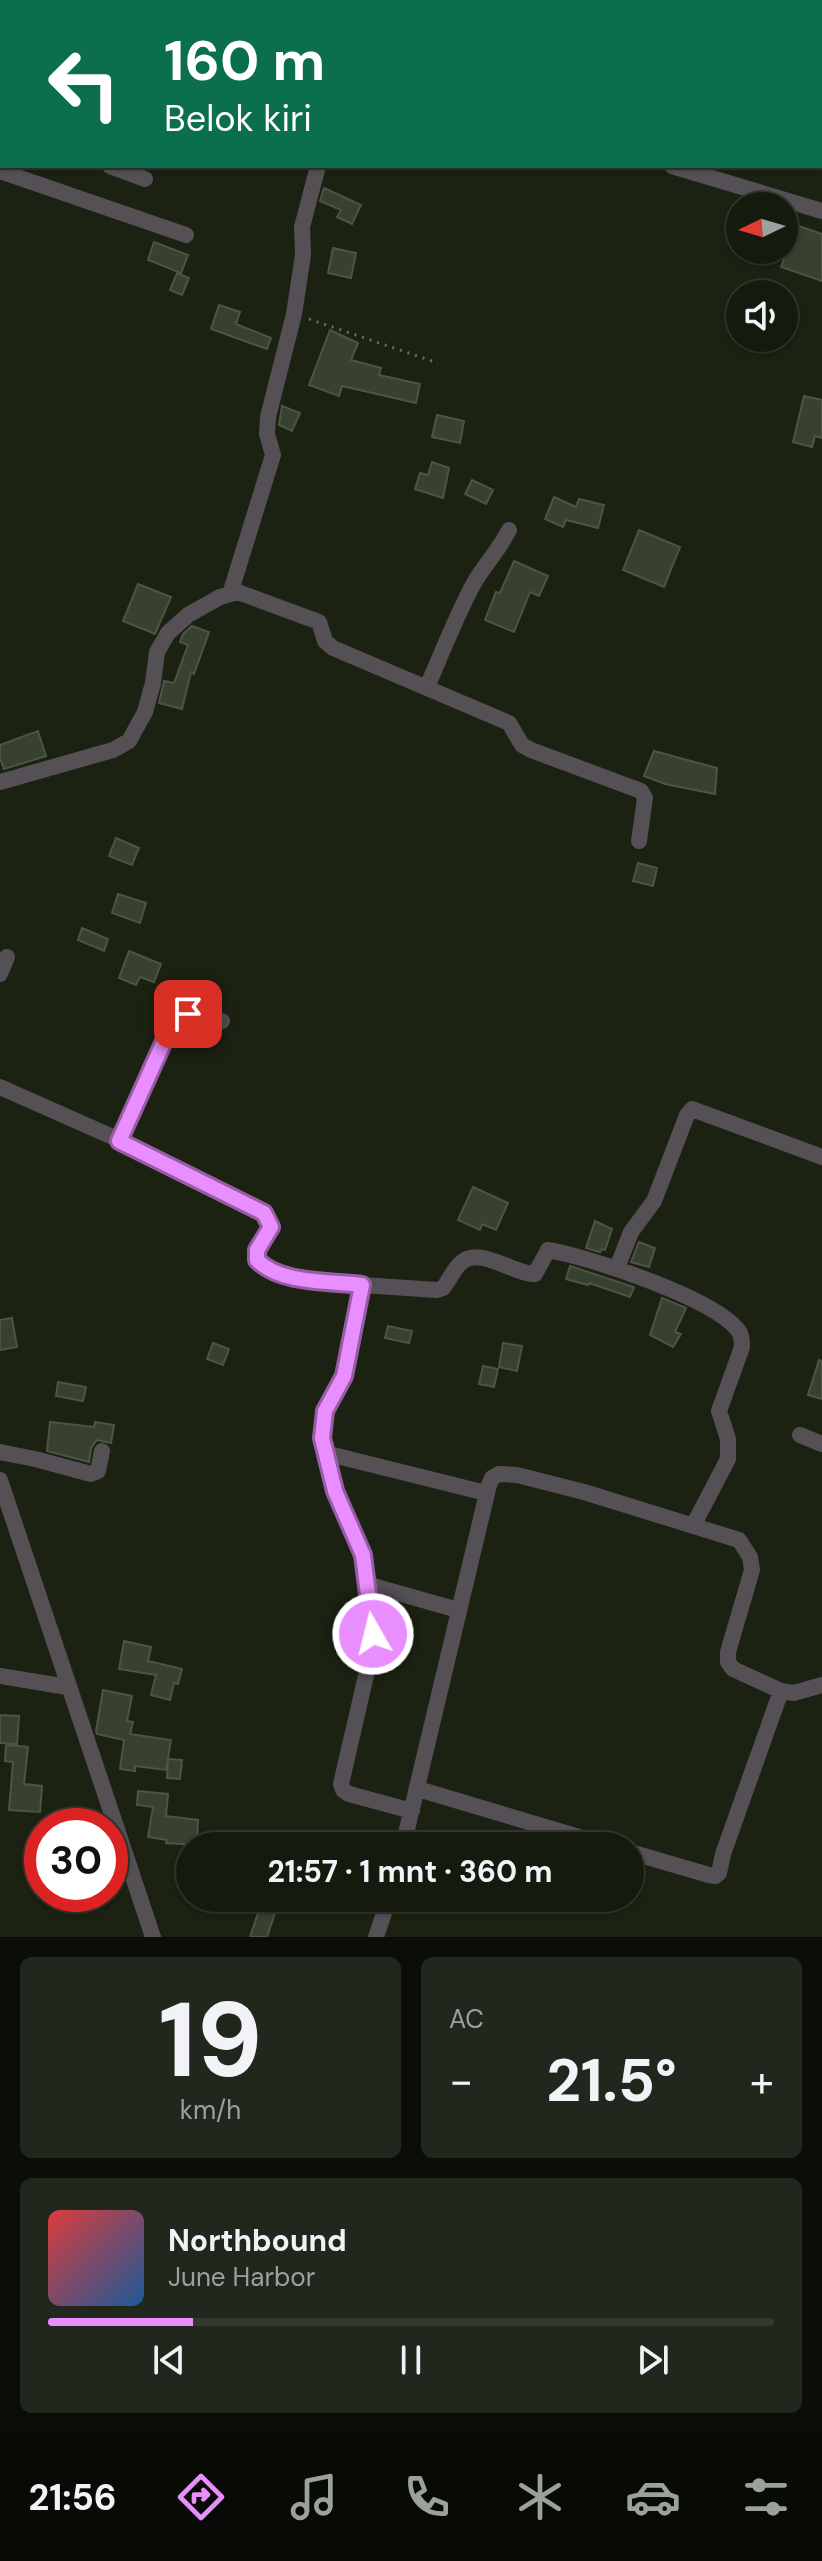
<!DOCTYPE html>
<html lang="id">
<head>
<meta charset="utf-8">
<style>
	:root { --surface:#141a0e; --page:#21271c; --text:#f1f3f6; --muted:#9da19e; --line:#33382e; --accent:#e98efe }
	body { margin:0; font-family:"DM Sans",sans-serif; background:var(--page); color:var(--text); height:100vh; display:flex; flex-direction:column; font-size:30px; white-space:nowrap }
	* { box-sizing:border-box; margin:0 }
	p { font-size:26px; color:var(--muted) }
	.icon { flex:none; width:44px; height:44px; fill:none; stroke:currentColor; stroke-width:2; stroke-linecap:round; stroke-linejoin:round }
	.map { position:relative; height:1937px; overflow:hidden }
	.side { display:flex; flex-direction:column; gap:20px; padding:20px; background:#0b0e08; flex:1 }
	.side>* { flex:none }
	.top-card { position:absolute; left:0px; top:0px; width:822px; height:168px; box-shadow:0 2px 6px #0004,0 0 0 2px var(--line); background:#0b6e4f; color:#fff; overflow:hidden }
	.needle { width:52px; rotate:265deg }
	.controls { position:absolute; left:726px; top:192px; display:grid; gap:16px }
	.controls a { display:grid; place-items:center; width:72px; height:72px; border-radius:50%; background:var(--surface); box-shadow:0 2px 6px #0004,0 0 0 2px var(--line); font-size:40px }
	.speed { position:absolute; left:24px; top:1808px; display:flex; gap:16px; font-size:40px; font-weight:700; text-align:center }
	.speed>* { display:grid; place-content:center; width:104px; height:104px; border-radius:50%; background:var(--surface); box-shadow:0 2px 6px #0004,0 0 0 2px var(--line); line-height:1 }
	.speed .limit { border:12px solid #d22; background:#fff; color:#111 }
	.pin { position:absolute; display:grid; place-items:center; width:68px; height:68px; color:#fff; margin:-34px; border-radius:16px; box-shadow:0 4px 12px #0006 }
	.me { position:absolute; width:88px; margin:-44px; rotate:352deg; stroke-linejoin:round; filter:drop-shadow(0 0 6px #0008) }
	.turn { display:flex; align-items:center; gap:28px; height:168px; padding:0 32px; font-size:36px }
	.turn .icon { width:104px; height:104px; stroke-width:2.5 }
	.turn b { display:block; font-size:56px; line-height:68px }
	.big { font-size:60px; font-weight:700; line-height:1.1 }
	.side .card { flex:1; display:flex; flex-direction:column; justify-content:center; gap:12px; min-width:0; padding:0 28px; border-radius:12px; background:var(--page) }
	.side .dial { align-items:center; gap:0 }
	.dial b { font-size:104px; line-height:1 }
	.song { display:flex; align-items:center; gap:24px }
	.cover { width:96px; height:96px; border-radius:12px; background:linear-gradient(135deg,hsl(0 70% 55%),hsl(210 70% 35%)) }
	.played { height:8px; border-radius:4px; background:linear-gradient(90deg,var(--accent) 20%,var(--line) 20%) }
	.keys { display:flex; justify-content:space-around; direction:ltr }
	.heat { display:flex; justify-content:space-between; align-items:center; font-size:44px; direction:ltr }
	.side .tiles { flex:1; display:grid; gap:20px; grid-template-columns:1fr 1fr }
	.card:last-child { grid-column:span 2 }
	.trip { position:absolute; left:176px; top:1832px; width:468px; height:80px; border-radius:40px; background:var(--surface); box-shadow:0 2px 6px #0004,0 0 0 2px var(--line); font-weight:700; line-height:80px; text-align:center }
	.tabs { display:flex; height:128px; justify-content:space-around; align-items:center; background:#080a06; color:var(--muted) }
	.tabs .icon { width:56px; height:56px }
	.tabs .current { color:var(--accent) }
	.tabs b { font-size:36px; color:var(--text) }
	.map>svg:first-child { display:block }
</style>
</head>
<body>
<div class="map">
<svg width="822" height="1937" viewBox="0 0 822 1937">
	<rect width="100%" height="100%" fill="#1b2212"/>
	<path fill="#38402f" stroke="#4c5543" stroke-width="2" d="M324 188 361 205 352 224 337 217 341 210 320 201Z
		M796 225 822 234V281L781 267Z
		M154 242 188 255 181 273 148 260Z
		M333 248 356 253 351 278 328 273Z
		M177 273 189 278 182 295 170 290Z
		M219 305 240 312 236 324 271 338 267 349 211 329Z
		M330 330 358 343 351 360 381 368 379 375 420 384 416 403 342 386 339 396 309 385Z
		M804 396 822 400V438L815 436 812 447 793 442Z
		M282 406 300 413 292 431 279 425Z
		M437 415 464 421 460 443 432 437Z
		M432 462 449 468 443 498 415 489 420 473 428 475Z
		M472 480 493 490 486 504 465 494Z
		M554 497 576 507 579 499 604 505 598 528 566 520 563 527 545 519Z
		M639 530 680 547 664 587 623 570Z
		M514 561 548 576 539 596 530 592 514 632 485 620 496 592 500 593Z
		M138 584 171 597 155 634 123 621Z
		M192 626 209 632 194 674 191 672 182 709 159 703 164 681 174 683 188 645 180 642 183 634Z
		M38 731 46 756 4 769 0 758V745Z
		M654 751 717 768 715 794 665 784 644 776Z
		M116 838 139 848 132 865 109 856Z
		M638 863 657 868 653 886 633 881Z
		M118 894 146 903 140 923 112 913Z
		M82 928 108 939 104 951 78 940Z
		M129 951 161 964 154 982 140 977 136 985 119 978Z
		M473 1187 508 1203 496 1230 482 1224 480 1230 458 1220Z
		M595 1221 612 1229 605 1250 602 1249 600 1252 586 1248Z
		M639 1242 655 1248 649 1267 631 1262Z
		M570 1266 634 1287 630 1297 589 1283 588 1285 566 1279Z
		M662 1298 686 1308 675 1332 681 1334 673 1347 650 1335Z
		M12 1318 17 1347 0 1350V1320Z
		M388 1326 412 1331 409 1343 385 1338Z
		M213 1343 229 1349 223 1365 207 1359Z
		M503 1343 522 1346 517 1371 499 1367Z
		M819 1360 822 1361V1399L808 1395Z
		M483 1366 498 1369 494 1387 479 1384Z
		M58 1382 86 1387 83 1401 56 1396Z
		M50 1422 94 1427 95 1422 114 1425 111 1443 97 1440 91 1448 89 1462 47 1451Z
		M124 1641 151 1647 148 1661 182 1669 178 1684 174 1683 170 1700 151 1695 156 1675 119 1669Z
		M103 1690 132 1696 127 1721 133 1722 130 1734 171 1740 166 1770 135 1766V1771L120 1769 124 1740 97 1734 96 1731Z
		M0 1715 19 1716 17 1744 0 1743Z
		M6 1745 28 1747 24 1784 42 1786 40 1812 9 1810 13 1762 5 1761Z
		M168 1759 182 1760 180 1779 167 1778Z
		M138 1791 168 1794 166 1816 198 1820 197 1845 166 1843 167 1840 148 1837 153 1807 137 1805Z
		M263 1898H280L267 1937H250Z"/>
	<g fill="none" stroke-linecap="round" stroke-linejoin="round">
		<path stroke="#666d5f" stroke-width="3" stroke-dasharray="2 6" stroke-linecap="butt" d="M309 319 438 363"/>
		<path stroke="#554f56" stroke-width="16" d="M75 0 76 2
			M303 0 306 2
			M8 2 12 0
			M190 2 194 0
			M0 88 2 87
			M0 157 2 151
			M110 166 145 179
			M672 166 822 211
			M0 171 186 235
			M230 594 273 455 267 434 268 417 294 314 303 255 302 227 318 166
			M427 687C442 653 456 616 474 583 485 564 499 550 509 530
			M0 782 113 750 129 741 145 712 153 683 157 652 168 633 188 615 220 597 238 592 319 622 325 641 333 648 509 723 522 745 531 750 641 791 645 798 639 841
			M0 974 7 957
			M0 1087 115 1138 264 1213 271 1227 257 1250V1260L276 1274 362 1285
			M119 1141 175 1017 188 1014 222 1021
			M617 1268 631 1232 654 1201 687 1115 692 1109 822 1157
			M800 1435 822 1444
			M0 1452 35 1459 91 1474 98 1471 102 1451
			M325 1453 486 1493
			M0 1480 153 1937
			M366 1584 458 1610
			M0 1676 67 1687
			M418 1789 609 1846
			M412 1811 349 1794 343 1790 341 1784 374 1641 363 1555 335 1491 322 1438 325 1411 344 1376 362 1285 437 1290 443 1288C449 1281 454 1268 462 1262 479 1246 516 1275 535 1274L548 1250C590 1257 712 1298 737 1329 742 1334 742 1341 742 1347L719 1411 728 1439V1459L693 1526
			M403 1846 489 1485 492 1478 499 1474 517 1475 584 1492 739 1540 750 1557 752 1570 728 1652V1662L733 1669 781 1691 794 1693 822 1685
			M630 1852 709 1875 715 1876 719 1873 723 1854 781 1691
			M376 1937 389 1898"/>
	</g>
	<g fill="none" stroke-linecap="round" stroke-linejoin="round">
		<defs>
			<path id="route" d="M188 1014 175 1017 119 1141 264 1213 271 1227 257 1250V1260C280 1284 330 1281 362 1285L344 1376 325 1411 322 1438 335 1491 363 1555 373 1634"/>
		</defs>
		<use href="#route" stroke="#975ca5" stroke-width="20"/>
		<use href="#route" stroke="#e98efe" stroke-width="14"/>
	</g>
</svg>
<div class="controls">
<a><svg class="needle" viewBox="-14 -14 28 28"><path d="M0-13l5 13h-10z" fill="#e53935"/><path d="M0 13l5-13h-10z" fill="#9da19e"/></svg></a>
<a><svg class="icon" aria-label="sound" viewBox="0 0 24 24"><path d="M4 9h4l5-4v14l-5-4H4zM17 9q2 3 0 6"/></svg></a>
</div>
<div class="speed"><div class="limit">30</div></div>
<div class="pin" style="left:188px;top:1014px;background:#d93025"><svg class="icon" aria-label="arrive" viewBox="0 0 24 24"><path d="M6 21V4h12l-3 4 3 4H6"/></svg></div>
<svg class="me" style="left:373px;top:1634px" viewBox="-20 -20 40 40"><circle r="17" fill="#e98efe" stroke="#fff" stroke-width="3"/><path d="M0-11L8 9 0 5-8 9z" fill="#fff"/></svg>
<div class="trip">21:57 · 1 mnt · 360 m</div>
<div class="top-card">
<div class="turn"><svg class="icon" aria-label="left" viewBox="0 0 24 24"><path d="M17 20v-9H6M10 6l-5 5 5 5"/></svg><div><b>160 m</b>Belok kiri</div></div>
</div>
</div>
<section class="side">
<div class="tiles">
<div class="card dial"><b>19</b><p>km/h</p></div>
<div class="card"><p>AC</p>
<div class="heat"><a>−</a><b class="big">21.5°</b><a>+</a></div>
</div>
<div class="card">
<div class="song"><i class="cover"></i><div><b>Northbound</b><p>June Harbor</p></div></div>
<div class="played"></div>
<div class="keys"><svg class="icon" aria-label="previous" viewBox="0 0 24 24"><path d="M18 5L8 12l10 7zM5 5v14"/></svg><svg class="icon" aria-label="pause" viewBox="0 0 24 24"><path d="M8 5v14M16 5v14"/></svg><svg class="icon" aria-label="next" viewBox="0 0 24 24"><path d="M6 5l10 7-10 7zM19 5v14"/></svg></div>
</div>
</div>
</section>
<nav class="tabs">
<b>21:56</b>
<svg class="icon current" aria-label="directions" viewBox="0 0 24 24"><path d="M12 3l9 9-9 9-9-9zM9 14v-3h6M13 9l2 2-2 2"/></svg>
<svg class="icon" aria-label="music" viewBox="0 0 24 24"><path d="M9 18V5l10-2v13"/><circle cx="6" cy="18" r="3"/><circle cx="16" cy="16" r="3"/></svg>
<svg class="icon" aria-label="phone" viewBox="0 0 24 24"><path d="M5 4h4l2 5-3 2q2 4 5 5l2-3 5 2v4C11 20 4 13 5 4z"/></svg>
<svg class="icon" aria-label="climate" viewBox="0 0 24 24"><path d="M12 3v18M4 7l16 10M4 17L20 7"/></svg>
<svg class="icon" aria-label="car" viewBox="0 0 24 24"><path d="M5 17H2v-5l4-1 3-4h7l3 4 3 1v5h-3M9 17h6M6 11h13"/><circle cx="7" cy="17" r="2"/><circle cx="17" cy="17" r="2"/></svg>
<svg class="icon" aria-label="filters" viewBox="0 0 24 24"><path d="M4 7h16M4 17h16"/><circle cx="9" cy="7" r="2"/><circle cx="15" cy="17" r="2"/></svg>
</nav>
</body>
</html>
